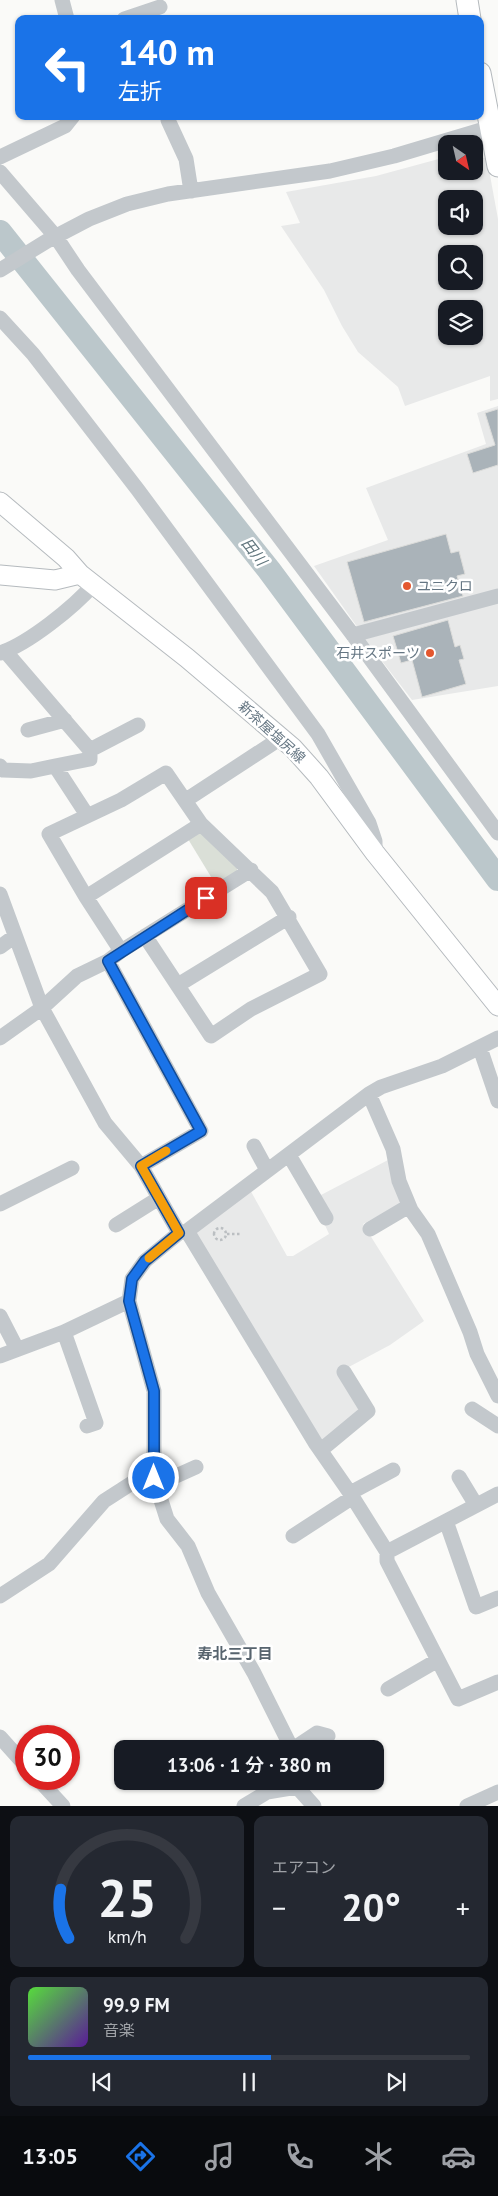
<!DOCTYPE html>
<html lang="ja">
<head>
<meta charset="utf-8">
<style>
	:root { --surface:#171b24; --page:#242831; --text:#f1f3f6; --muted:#9ea1a6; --line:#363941; --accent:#1a73e8 }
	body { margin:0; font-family:"PT Sans","Noto Sans JP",sans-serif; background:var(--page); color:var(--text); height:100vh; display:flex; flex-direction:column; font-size:19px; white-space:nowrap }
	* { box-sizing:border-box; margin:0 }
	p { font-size:16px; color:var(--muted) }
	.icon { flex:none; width:28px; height:28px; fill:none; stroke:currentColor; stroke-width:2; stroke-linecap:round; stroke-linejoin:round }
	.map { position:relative; height:1806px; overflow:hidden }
	.drawer { display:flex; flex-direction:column; gap:10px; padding:10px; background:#0d0f14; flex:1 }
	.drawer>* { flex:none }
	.hud { position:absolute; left:15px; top:15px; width:469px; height:105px; border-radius:10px; box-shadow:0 1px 4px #0004; background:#1a73e8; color:#fff; overflow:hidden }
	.needle { width:32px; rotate:146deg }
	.fabs { position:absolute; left:438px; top:135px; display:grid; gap:10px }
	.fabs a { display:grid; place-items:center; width:45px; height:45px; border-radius:10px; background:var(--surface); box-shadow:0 1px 4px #0004; font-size:25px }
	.speed { position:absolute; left:15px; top:1725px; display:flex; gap:10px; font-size:25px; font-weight:700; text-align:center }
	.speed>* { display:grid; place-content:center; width:65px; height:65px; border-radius:50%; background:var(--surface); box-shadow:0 1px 4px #0004; line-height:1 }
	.speed .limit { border:8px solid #d22; background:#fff; color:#111 }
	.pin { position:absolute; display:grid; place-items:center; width:42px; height:42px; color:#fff; margin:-21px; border-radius:10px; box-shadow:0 2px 8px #0006 }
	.me { position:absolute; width:55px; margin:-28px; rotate:0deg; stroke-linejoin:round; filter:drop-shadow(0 0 4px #0008) }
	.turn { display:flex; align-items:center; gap:18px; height:105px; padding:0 20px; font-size:22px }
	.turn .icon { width:65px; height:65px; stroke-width:2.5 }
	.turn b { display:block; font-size:35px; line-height:42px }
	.big { font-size:38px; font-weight:600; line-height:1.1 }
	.drawer .card { flex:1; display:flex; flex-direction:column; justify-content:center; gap:8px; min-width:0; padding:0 18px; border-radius:10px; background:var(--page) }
	.drawer .dial { align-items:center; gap:0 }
	.dial svg { height:130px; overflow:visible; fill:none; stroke:var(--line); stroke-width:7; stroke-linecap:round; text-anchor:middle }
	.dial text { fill:var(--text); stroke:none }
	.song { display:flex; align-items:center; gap:15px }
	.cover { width:60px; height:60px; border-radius:8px; background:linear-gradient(135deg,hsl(110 70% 55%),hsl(270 70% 35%)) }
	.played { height:5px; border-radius:2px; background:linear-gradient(90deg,var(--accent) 55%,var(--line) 55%) }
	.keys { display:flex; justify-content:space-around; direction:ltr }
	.heat { display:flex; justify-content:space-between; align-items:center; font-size:28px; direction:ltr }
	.drawer .tiles { flex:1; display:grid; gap:10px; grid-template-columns:1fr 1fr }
	.card:last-child { grid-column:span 2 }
	.trip { position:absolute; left:114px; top:1740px; width:270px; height:50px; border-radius:10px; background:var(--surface); box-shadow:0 1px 4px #0004; font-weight:600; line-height:50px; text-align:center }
	.tabs { display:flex; height:80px; justify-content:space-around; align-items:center; background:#090b0e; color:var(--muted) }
	.tabs .icon { width:35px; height:35px }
	.tabs .current { color:var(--accent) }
	.tabs b { font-size:22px; color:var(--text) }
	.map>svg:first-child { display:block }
</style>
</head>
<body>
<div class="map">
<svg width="498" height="1806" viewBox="0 0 498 1806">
	<rect width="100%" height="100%" fill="#fafaf8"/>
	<path fill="#e8e9e9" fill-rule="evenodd" d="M474 154 487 159 498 219V399L490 401V376L405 406 398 387 358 352 342 326 324 290 281 226 300 223 286 192 376 176 446 157V171H474ZM446 199H474V226H446ZM446 254H474V281H446ZM446 309H474V336H446Z
		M498 406V590L358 628 314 566 388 540 366 488 486 444 477 413Z
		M498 603V686L412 700 365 639Z
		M390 1159 402 1203 363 1224 424 1321 390 1345 345 1369 362 1407 323 1442 194 1230 249 1188 287 1256H293L329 1234 324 1223 319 1196Z"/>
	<path fill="#dadfd7" d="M196 833 204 834 237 866V872L216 885 188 839Z"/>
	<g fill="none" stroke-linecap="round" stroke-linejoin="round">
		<path stroke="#bbc7cb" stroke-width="24" d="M0 232 269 570 498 879"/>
	</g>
	<path fill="#aab3b9" stroke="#dcdcda" d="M498 409V465L473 473 467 454 495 445 485 413Z
		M446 534 451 553 459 551 465 574 457 576 463 596 364 622 347 562Z
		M448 620 455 647 460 645 464 659 459 660 466 684 422 697 412 660 401 663 393 636Z"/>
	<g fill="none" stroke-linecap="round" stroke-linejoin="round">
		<defs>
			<path id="major" d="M0 502 66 558 80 574 187 658 293 748 319 777 375 853 498 1006
				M0 575 55 580 80 574"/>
			<path id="highway" d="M467 0 470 19
				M480 73 498 166"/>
		</defs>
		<use href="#major" stroke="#b5babe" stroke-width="21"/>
		<use href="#highway" stroke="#b4b9bd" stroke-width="23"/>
		<path stroke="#bbbfc2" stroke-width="2.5" stroke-dasharray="2.5 2.5" stroke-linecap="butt" d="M214 1234a6 6 0 1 1 12 0a6 6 0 1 1-12 0Z
			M227 1234H240"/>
		<path stroke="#c3c8cc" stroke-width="15" d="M62 0 67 19
			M124 19 160 7
			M168 116V120L186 159 191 191
			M0 157 65 126 73 116
			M0 172 56 237 78 270 353 635 498 833
			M0 270 47 241 89 219 127 204 168 194 330 171 394 156 498 125
			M0 318 33 354 138 490 318 734 369 823 375 841V853
			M353 635 498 596
			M5 651 90 750V759L55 766
			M0 653C28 644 74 607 94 584
			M28 730 65 720
			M90 750 138 725
			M0 766 3 770 31 771 55 766 87 815
			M186 800 281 738
			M0 894 42 1008 105 1123 141 1166 179 1233
			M86 897 201 824
			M0 947 15 936
			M121 951 251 870
			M108 961 201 1131 141 1166
			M178 985 289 917
			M0 1038 42 1008 77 976 108 961 121 951 86 897 49 834 121 800 166 773 201 824 272 892 320 974 251 1009 211 1036 145 936
			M480 1048 498 1101
			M369 1094 393 1149 399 1181 411 1210 428 1234 470 1332 477 1354 498 1396
			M254 1146 267 1170
			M289 1155 326 1218
			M0 1204 72 1168
			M116 1225 159 1198
			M370 1229 409 1206
			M187 1231 369 1094 381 1087 442 1066 498 1038
			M0 1316 17 1349
			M64 1332 96 1423 87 1426
			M0 1356 64 1332 129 1301
			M472 1409 498 1426
			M321 1450 368 1411 344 1372
			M459 1477 476 1505
			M156 1485 196 1467
			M350 1493 393 1470
			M446 1521 476 1607 498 1598
			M293 1536 353 1497
			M387 1552V1561L458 1699 498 1682
			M0 1596 49 1564 104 1501 132 1483 154 1478
			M388 1689 438 1660
			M0 1737 26 1766
			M292 1749 254 1673 208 1593 188 1546 167 1519 154 1478V1391L129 1301 132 1279 145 1261 179 1233 187 1231 316 1444 350 1493 387 1552 498 1494
			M293 1749 317 1733 328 1736
			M38 1779 63 1806
			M298 1781 297 1787 314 1806
			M244 1806 267 1792 297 1787
			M467 1806 498 1792"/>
		<use href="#major" stroke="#fff" stroke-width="19"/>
		<use href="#highway" stroke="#fff" stroke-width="21"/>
	</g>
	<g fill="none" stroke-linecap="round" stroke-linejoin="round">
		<defs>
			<path id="route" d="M154 1478V1391L129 1301 132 1279 145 1261 179 1233 141 1166 201 1131 108 961 206 898"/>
		</defs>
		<use href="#route" stroke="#114b97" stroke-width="12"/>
		<use href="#route" stroke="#1a73e8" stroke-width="9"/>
		<path stroke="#f59e0b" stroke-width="9" d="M149 1258 179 1233 141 1166 166 1151"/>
	</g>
	<g fill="#e4572e" stroke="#fff" stroke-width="2">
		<circle cx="407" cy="586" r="5"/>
		<circle cx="430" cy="653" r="5"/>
	</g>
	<g text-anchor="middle" stroke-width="5" stroke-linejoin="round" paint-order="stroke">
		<g font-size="14" fill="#657683" stroke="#fff" text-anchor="start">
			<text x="417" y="591">ユニクロ</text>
			<text x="420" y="658" text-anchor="end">石井スポーツ</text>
		</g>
		<g font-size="14" fill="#657683" stroke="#fff">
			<text transform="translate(272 732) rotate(42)" y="5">新茶屋塩尻線</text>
		</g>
		<g font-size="15" font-style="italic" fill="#60757c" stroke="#fff">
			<text transform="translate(254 552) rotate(52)" y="5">田川</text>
		</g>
		<g font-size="15" font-weight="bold" fill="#57646e" stroke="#fff">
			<text x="235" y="1659">寿北三丁目</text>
		</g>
	</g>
</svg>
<div class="fabs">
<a><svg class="needle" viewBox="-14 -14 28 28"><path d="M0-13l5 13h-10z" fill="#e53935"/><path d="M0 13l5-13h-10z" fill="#9ea1a6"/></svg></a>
<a><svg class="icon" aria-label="sound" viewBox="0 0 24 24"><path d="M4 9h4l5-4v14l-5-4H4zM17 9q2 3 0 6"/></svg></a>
<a><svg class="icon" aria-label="search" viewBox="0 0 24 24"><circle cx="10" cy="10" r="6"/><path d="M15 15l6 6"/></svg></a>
<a><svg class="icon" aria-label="layers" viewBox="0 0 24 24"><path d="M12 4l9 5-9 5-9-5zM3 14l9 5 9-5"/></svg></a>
</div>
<div class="speed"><div class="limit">30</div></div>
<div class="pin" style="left:206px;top:898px;background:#d93025"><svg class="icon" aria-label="arrive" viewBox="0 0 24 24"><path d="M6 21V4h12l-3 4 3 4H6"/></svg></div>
<svg class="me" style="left:154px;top:1478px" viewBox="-20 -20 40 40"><circle r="17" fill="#1a73e8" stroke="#fff" stroke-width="3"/><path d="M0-11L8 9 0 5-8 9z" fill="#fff"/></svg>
<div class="trip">13:06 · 1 分 · 380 m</div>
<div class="hud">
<div class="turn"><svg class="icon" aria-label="left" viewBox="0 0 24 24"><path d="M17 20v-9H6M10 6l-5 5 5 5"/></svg><div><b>140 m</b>左折</div></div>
</div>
</div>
<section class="drawer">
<div class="tiles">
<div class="card dial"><svg viewBox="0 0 100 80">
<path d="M14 69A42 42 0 1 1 86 69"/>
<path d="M14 69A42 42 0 0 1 9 39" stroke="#1a73e8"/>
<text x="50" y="56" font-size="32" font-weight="700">25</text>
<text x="50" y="72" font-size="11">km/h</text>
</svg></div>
<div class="card"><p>エアコン</p>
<div class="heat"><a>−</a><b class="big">20°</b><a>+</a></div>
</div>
<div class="card">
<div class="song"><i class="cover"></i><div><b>99.9 FM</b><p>音楽</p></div></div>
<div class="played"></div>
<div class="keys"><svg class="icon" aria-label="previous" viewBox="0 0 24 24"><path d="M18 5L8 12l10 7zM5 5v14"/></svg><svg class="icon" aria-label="pause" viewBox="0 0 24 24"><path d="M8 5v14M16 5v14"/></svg><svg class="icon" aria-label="next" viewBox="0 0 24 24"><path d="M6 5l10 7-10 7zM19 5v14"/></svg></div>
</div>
</div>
</section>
<nav class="tabs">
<b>13:05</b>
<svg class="icon current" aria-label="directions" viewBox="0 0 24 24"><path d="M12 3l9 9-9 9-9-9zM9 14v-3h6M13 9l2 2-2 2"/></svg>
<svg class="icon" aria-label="music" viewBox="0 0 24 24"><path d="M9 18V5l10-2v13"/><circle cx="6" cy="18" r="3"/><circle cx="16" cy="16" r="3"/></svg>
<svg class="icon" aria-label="phone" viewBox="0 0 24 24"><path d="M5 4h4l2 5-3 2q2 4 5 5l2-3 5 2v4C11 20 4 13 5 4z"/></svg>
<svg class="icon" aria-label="climate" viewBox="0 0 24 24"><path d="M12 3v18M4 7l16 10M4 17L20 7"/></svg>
<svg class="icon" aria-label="car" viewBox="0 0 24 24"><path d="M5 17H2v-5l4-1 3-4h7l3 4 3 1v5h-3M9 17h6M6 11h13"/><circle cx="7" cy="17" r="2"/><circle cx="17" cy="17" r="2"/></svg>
</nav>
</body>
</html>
